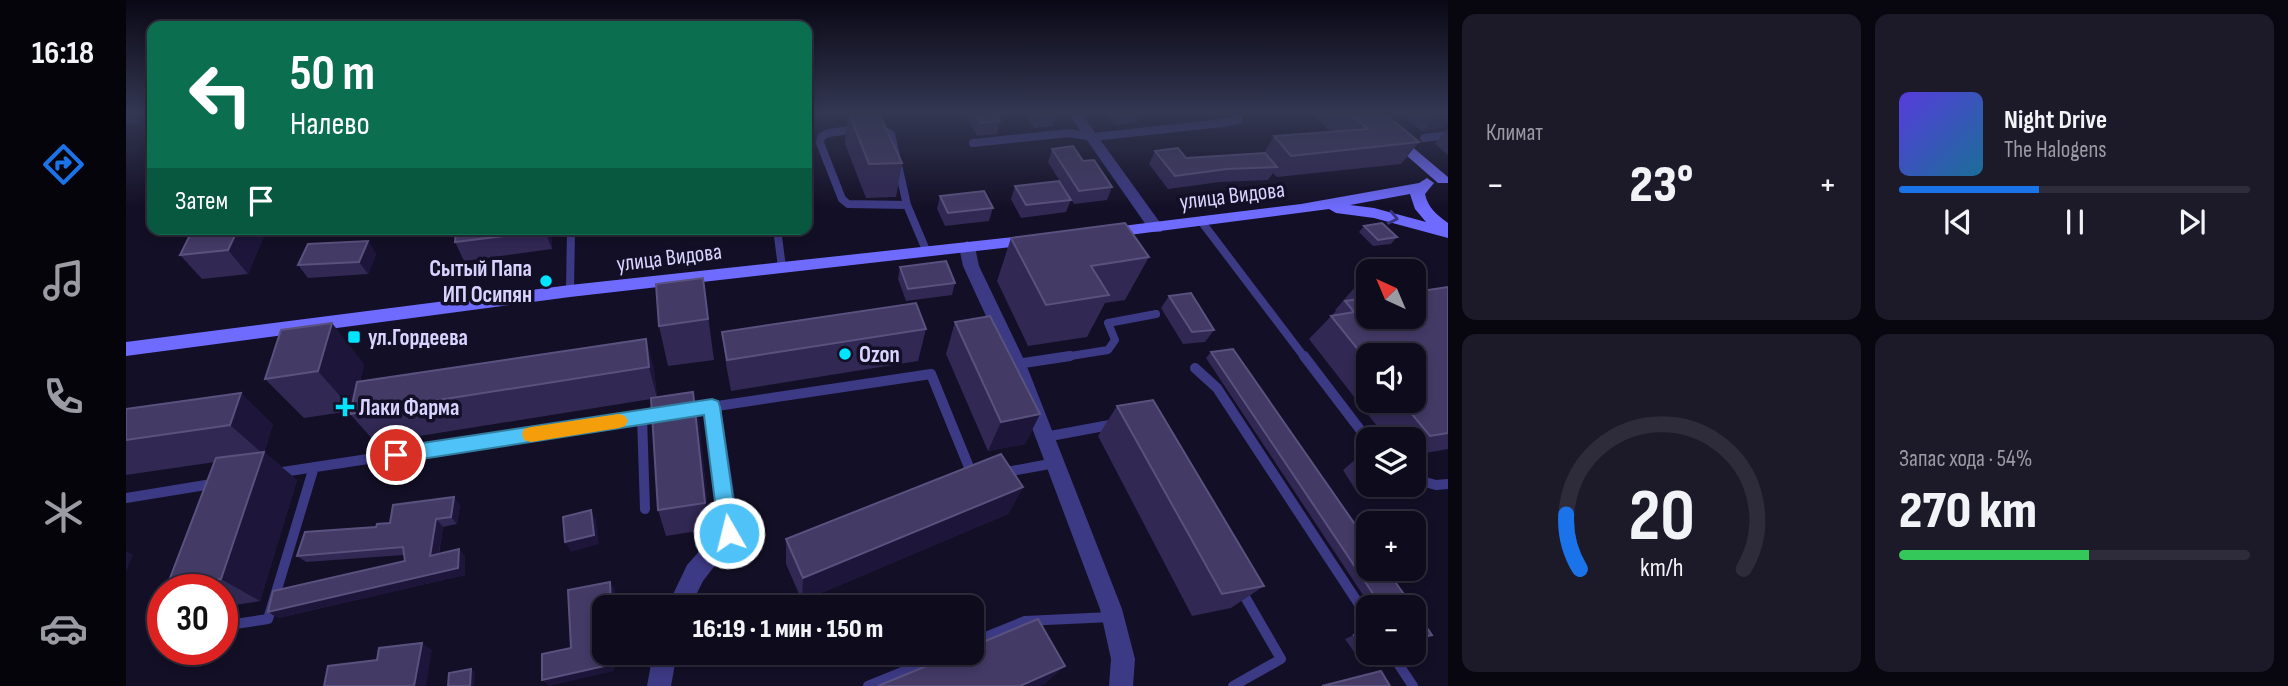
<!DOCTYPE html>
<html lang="ru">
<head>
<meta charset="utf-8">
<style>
	:root { --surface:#0e0b1c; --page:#1c1929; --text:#f1f3f6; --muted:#9b9ba3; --line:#2e2b3b; --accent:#1a73e8 }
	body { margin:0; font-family:"Sofia Sans Condensed",sans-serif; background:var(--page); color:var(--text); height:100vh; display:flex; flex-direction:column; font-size:26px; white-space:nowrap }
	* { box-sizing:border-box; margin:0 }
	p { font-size:23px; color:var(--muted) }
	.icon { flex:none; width:38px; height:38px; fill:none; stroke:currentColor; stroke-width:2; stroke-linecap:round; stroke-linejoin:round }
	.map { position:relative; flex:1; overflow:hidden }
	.side { display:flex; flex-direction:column; gap:14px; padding:14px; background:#08060f; width:840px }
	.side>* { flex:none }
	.guide { position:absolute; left:21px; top:21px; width:665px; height:214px; border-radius:14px; box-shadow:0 4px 10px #0003,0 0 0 2px var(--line); background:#0b6e4f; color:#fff; overflow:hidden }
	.needle { width:46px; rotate:316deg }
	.controls { position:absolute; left:1230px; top:259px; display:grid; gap:14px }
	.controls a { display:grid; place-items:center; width:70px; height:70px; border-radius:14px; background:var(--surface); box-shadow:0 4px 10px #0003,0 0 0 2px var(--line); font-size:35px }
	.speed { position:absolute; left:21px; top:574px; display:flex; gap:14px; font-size:35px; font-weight:700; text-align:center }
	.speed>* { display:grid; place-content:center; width:91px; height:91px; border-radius:50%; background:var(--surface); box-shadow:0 4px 10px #0003,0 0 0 2px var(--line); line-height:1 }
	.speed .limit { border:10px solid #d22; background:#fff; color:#111 }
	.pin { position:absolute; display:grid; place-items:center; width:60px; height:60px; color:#fff; margin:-30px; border:4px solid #fff; border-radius:50%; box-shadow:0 2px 7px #0007 }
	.me { position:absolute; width:77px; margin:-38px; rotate:352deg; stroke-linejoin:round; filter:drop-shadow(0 0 5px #0008) }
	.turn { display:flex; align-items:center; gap:24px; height:147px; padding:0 28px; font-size:32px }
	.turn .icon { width:91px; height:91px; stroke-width:2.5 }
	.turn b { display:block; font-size:49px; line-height:60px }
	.then { display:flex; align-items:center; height:66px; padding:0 28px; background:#0003; gap:14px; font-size:26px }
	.big { font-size:52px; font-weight:800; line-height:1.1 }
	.side .card { flex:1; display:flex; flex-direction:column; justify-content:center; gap:10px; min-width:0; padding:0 24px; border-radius:14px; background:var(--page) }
	.side .dial { align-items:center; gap:0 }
	.dial svg { height:182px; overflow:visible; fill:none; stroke:var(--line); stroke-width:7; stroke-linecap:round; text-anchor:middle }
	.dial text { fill:var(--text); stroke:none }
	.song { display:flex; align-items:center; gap:21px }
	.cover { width:84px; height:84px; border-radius:10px; background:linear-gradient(135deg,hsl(250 70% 55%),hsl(200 70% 35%)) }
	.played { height:7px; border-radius:4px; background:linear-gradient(90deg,var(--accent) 40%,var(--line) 40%) }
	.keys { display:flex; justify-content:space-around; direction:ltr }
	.heat { display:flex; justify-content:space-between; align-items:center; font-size:38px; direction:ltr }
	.charge { height:10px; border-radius:5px; background:linear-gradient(90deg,#34c759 54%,var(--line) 0) }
	.side .tiles { flex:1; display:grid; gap:14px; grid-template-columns:repeat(2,1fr) }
	.trip { position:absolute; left:466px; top:595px; width:392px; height:70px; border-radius:14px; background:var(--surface); box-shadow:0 4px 10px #0003,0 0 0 2px var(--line); font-weight:800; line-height:70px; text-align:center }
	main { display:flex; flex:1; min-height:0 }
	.tab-bar { display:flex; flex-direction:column; width:126px; justify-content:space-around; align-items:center; background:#06040b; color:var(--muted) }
	.tab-bar .icon { width:49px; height:49px }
	.tab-bar .active { color:var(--accent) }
	.tab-bar b { font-size:32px; color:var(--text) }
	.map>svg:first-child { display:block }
</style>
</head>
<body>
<main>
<nav class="tab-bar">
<b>16:18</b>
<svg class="icon active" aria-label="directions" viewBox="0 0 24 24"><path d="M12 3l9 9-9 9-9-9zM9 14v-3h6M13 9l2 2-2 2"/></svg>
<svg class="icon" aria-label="music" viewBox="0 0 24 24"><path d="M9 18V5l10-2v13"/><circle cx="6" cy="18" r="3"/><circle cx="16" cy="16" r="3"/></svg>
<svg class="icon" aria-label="phone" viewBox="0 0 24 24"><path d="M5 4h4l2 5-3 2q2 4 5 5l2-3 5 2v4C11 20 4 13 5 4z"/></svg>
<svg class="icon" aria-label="climate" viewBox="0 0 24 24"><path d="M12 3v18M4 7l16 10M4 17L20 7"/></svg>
<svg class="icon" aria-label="car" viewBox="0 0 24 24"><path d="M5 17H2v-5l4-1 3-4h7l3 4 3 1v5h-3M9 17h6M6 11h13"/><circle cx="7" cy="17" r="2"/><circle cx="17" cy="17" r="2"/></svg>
</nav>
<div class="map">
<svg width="1322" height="686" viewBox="0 0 1322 686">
	<rect width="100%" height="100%" fill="#130f26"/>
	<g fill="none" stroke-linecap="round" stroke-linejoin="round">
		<path stroke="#3d3a85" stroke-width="8" d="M751 128 765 134 781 205 800 250
			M731 129 702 133 695 137 694 143 716 199 722 204 781 205
			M1298 138 1322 135
			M847 143 943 133 967 137 1096 123 1112 120V113
			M1075 221 1179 358
			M651 229 656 267
			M444 291 445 229
			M932 358 982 350 989 340 982 323 1030 314"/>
		<path stroke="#3d3a85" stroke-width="10" d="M1178 356 1242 440
			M891 364 944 356
			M1069 368 1091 388 1242 618
			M558 411 805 374 847 477
			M516 417 519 509
			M919 437 989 424
			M150 473 538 414
			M875 473 929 463
			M1288 479 1310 485 1322 484
			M0 498 92 483
			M96 626 142 619 188 467
			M845 643 899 621 985 617
			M1265 653 1287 686
			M742 686 823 653
			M1107 686 1155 659 1115 590"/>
		<path fill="#3d3a85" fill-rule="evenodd" d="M942 113H955L1035 224 1038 228 1035 232H1025Z
			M841 241 849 247 853 266 900 364 996 609 1009 659 1007 686H983L985 659 974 609 882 364 837 266 833 247Z
			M586 399 593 401 595 407 614 533 577 581 564 607H541L561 565 592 530 577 407 579 401Z
			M527 653H551L545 686H521Z"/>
		<path fill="#6f6bff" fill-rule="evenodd" d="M1232 113H1246L1322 177V183H1312Z
			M1301 178 1308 183 1299 194C1302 208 1311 215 1322 223V238L1248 218 1210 213 1203 209 980 238 972 233 980 228 1175 204 1293 183ZM1284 194 1289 209 1300 222 1248 208 1224 205Z
			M907 235 915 240 912 244 444 297 0 356V342L444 285Z"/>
	</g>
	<path fill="#312854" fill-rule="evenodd" d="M0 113H19L13 123 0 124Z
		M681 113H753L776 163 770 197 740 198 719 144 721 117 681 123Z
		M838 113H870L874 121 871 134 851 136Z
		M898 113H932L927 126 908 128Z
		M979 113H1014L1010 122 989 125Z
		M1185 113H1258L1293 142 1275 164 1151 177 1147 173 1142 180 1094 182 1042 189 1023 164 1029 151 1060 158 1138 153 1148 136 1205 132Z
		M1274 113H1322L1318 127 1297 132Z
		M1322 128V155L1309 144Z
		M926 149 957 161 986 187 981 200 948 204 922 162Z
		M889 186 945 200 940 212 895 218 885 199Z
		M814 196 867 208 863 221 819 226 811 209Z
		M1238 226 1271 237 1265 244 1247 246 1233 232Z
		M141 229 122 274 76 279 54 255Z
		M182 229H213L211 234 187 236Z
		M426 229V249L338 261 329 242Z
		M885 238 1023 257 999 300 979 303 961 337 902 346 871 281Z
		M242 241 250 254 242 274 182 278 172 265Z
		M774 267 829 283 826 295 780 301 772 279Z
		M577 278 588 360 542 366 533 326Z
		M1242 284V317L1322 287V449L1288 455V439H1261L1183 339 1210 311 1209 310 1230 286ZM1242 355 1288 401H1242Z
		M1043 296 1088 330 1079 342 1057 344 1035 308Z
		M829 322 914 414 899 444 862 451 820 354Z
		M800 329 792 361 605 391 600 364 596 332Z
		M520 339 528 370 531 397 567 392 573 422 584 529 540 536 532 510 525 399 250 443 224 414 225 411 178 418 139 379 238 364 234 382Z
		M1085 352 1287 607H1245L1080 358Z
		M991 406 1138 586 1105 608 1066 616 972 436Z
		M0 409 147 424 138 452 171 480 134 601 96 607V590H48L41 586 89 462 0 475Z
		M1242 458V485H1279L1273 489 1232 494 1217 470 1230 459Z
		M897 487 882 514 676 601 660 564V539Z
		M334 505 331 524 317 527 313 554 339 556V575L152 618 279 561 278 555 180 562 171 556 250 527Z
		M442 590H489V607H478V653H487L488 671 445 648Z
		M1288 609 1306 635 1297 639 1288 641Z
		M1228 635 1257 660 1237 665 1219 639Z"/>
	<path fill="#1d163a" d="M4 113H19L13 123Z
		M702 113H722L721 117 681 123V116Z
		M1312 113H1322V123L1318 127 1297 132Z
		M112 229H141L122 274 102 250Z
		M419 229H426V249L419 231Z
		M242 241 250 254 242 274 233 262Z
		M206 323 238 364 227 411 192 371Z
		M520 339 528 370 531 398 523 367Z
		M567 392 573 422 584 529 579 503Z
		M115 393 147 424 137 454 104 425Z
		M914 414 899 444 862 451 875 422Z
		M138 452 171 480 134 601 95 579Z
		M897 487 882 514 676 601 677 578Z
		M328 497 334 505 331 524 325 517Z
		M465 510 470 520 473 544 445 552 439 542Z
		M310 519 317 527 311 562 304 556Z
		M333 549 339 556V575L152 618 142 612Z
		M0 551 7 555 0 572Z
		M484 582 489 590V607H486L485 606Z
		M473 608 478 615V644L475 641Z
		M296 643 306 650 300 686H288Z
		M482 653H487L488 671 423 686 416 680Z
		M1266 656 1257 660 1237 665 1245 662Z
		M939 666 919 684 915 686H894Z
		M345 669 349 672 348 686H344Z"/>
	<path fill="#433a66" stroke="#5a527e" stroke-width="2" d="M681 113H702L681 116Z
		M723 113H753L776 163 743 164Z
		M848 113H870L874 121 854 123Z
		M1223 113H1258L1293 142 1165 156 1148 136 1242 129Z
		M947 146 957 161 968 160 986 187 953 191 926 149Z
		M1052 148 1060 158 1139 153 1151 167 1101 169 1049 176 1029 151Z
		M933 181 945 200 900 205 889 186Z
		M858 191 867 208 822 213 814 196Z
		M999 223 1023 257 965 266 983 295 920 305 885 238Z
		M1256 223 1271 237 1252 240 1238 226Z
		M67 229H112L102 250 54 255Z
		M330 229H419V231L329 242Z
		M242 241 233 262 172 265 182 244Z
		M820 261 829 283 782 289 774 267Z
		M577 278 582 319 533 326 530 284Z
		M1242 284V317H1288V292L1322 287V433L1304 436 1275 401H1288V355H1242V362L1205 316 1228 312 1219 301 1241 298 1230 286Z
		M1065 293 1088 330 1066 332 1043 296Z
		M790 303 800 329 601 360 596 332Z
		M864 316 914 414 875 422 829 322Z
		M206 323 192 371 139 379 155 330Z
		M520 339 523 367 224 414 231 382Z
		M1107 349 1242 543V569H1260L1287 607H1256L1085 352Z
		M567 392 579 503 532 510 525 398Z
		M115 393 104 425 0 440V409Z
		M1027 400 1138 586 1096 594 991 406Z
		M138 452 95 579 41 586 90 458Z
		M875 454 897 487 677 578 660 539Z
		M1242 458V477L1230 459Z
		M328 497 325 517 310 519 304 556 333 549 332 568 142 612 147 591 279 561 277 547 171 556 179 532 250 527 251 524 264 523 267 505Z
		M465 510 468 535 439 542 437 517Z
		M484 582 485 606 473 608 475 641H478V653H482L483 665 416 680V654L445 648 442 590Z
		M1288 609 1306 635 1288 639Z
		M912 619 939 666 894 686H752L832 653H845V647Z
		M1242 631V653H1263L1266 656 1245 662 1228 635Z
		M296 643 288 686H198L202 666 251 660 253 648Z
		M345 669 344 686H322L323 673Z
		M1255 671 1264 686H1196Z"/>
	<defs><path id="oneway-chevron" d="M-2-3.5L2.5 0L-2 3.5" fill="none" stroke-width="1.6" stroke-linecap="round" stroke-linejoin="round" transform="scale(1.75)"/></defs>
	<use stroke="#38347d" href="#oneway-chevron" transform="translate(1267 218) rotate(13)"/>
	<linearGradient id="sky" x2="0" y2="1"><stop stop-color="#0a0815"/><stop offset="0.54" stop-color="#333752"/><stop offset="1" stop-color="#333752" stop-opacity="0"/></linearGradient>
	<rect width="1322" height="209" fill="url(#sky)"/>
	<path fill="#4fc3f7" stroke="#337fa1" stroke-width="2" d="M586 399 592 401 594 407 612 533 609 540 603 542 596 540 593 533 578 415 270 463 264 460 261 455 264 449 270 447Z"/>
	<path fill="#f59e0b" d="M493 414 499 416 502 421 499 426 493 428 405 442 398 440 396 434 398 429 405 427Z"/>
	<g fill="#00e5ff" stroke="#130f26" stroke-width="2.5">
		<circle cx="420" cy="281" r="7"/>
		<rect x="221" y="330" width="14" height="14" rx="3.5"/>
		<circle cx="719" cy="354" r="7"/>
		<path d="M215.5 396.5h7v7h7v7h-7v7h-7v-7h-7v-7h7z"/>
	</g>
	<g text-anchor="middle" stroke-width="7" stroke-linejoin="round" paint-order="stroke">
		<g font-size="23" fill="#d9d4ff" stroke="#130f26">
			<text transform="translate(1106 195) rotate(-7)" y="8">улица Видова</text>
			<text transform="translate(543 257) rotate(-7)" y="8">улица Видова</text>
		</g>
		<g font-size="23" font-weight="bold" fill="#d9d4ff" stroke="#130f26" text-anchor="start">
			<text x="406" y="276" text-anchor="end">Сытый Папа<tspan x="406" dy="26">ИП Осипян</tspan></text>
			<text x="242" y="345">ул.Гордеева</text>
			<text x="733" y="362">Ozon</text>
			<text x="233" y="415">Лаки Фарма</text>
		</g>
	</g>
</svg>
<div class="controls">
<a><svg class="needle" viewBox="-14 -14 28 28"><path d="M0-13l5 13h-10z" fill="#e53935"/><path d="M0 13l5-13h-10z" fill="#9b9ba3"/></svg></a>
<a><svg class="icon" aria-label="sound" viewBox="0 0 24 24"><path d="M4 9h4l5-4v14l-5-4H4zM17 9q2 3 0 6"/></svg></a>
<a><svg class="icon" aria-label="layers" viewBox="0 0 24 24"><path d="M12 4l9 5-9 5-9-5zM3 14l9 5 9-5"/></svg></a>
<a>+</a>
<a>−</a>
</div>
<div class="speed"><div class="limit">30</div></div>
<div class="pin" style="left:270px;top:455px;background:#d93025"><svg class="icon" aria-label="arrive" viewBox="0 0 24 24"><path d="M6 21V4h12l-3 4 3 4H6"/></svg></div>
<svg class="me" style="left:603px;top:533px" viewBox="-20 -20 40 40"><circle r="17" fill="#4fc3f7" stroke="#fff" stroke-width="3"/><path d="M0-11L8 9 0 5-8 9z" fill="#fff"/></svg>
<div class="trip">16:19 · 1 мин · 150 m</div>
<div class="guide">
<div class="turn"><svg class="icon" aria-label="left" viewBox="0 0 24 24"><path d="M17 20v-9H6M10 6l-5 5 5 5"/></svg><div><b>50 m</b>Налево</div></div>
<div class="then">Затем<svg class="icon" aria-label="arrive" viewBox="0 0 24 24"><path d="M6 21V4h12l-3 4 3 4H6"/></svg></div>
</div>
</div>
<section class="side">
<div class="tiles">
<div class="card"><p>Климат</p>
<div class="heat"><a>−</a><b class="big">23°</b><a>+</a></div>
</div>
<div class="card">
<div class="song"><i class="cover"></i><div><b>Night Drive</b><p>The Halogens</p></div></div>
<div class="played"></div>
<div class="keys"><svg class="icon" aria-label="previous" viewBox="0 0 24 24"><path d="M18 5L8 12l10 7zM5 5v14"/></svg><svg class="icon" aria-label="pause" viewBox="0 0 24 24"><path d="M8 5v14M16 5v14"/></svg><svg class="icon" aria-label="next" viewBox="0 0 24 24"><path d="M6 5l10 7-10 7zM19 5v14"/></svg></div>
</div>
<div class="card dial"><svg viewBox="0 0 100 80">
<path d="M14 69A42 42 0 1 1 86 69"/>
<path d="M14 69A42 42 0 0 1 8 45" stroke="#1a73e8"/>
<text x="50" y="56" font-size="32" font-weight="700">20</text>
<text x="50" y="72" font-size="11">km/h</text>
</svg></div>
<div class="card"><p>Запас хода · 54%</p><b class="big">270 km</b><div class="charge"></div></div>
</div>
</section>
</main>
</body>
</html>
